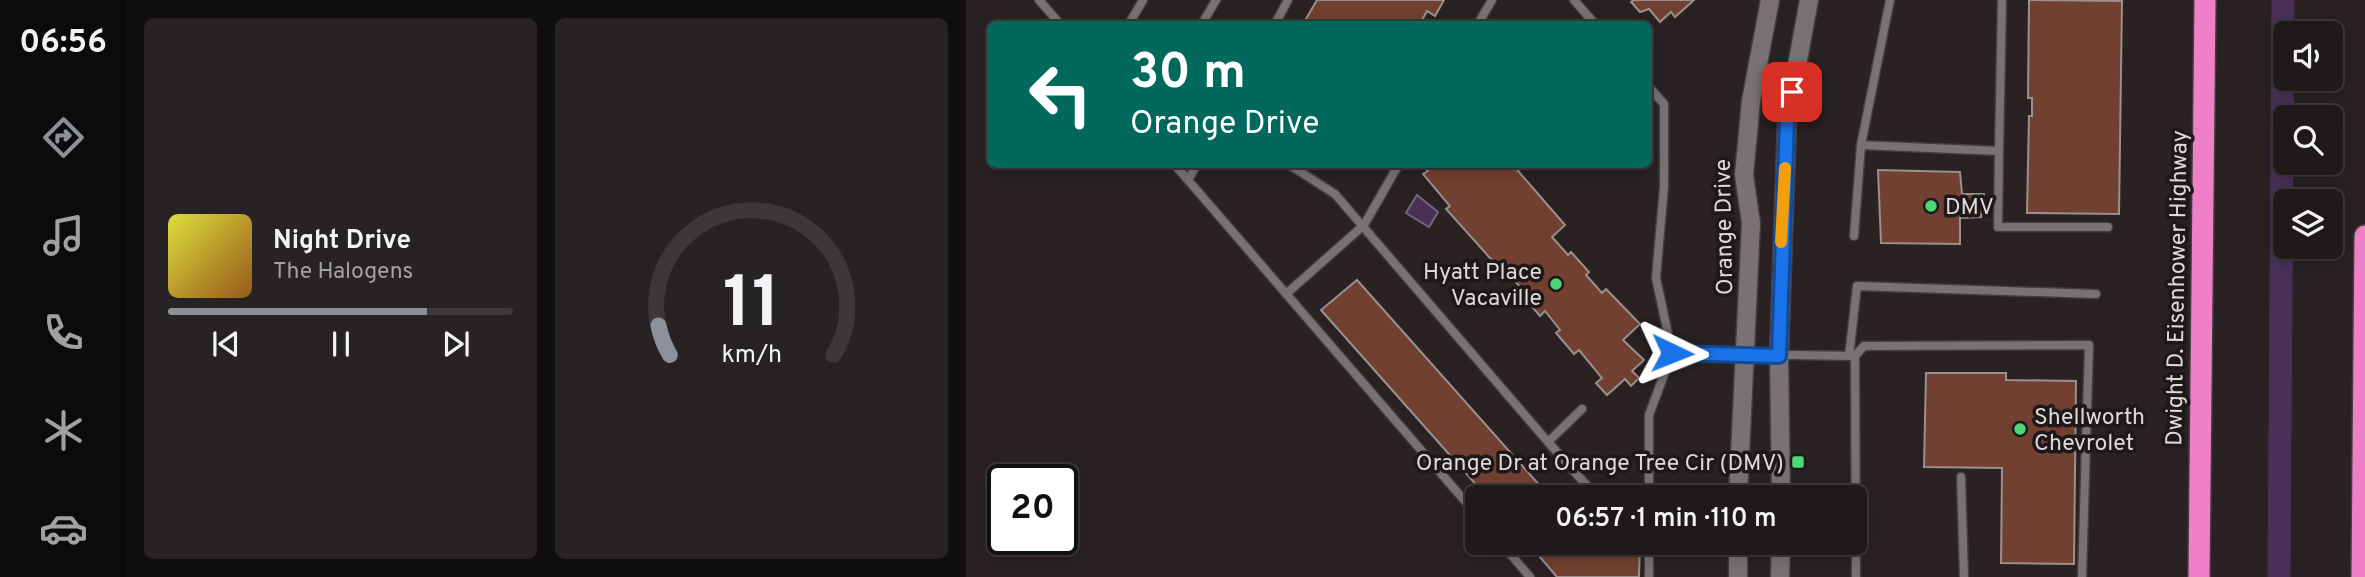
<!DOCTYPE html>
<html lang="en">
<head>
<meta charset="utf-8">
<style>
	:root { --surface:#1f191a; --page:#272223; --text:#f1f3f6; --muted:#a1a0a2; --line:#3c3839; --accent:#8c9099 }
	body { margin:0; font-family:Overpass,sans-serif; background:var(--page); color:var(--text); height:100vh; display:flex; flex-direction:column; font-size:26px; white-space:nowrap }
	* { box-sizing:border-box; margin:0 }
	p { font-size:23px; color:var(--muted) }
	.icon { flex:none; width:38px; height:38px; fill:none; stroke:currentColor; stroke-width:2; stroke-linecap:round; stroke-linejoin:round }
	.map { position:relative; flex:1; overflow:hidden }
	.details { display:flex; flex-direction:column; gap:18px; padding:18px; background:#110e0e; width:840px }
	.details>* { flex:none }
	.guide { position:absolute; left:21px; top:21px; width:665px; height:147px; border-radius:10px; box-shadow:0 4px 18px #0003,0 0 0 2px var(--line); background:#00695c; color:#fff; overflow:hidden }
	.controls { position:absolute; left:1307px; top:21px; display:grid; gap:14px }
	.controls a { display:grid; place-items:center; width:70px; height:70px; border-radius:10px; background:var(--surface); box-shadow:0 4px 18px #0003,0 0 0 2px var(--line); font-size:35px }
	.speed { position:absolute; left:21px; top:464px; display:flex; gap:14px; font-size:35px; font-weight:700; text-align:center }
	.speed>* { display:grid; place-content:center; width:91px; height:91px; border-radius:50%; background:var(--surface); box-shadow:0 4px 18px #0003,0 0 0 2px var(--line); line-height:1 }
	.speed .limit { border:4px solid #111; border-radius:10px; background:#fff; color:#111 }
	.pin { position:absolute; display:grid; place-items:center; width:60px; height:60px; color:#fff; margin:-30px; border-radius:14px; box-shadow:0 4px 10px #0006 }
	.me { position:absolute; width:77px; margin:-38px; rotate:92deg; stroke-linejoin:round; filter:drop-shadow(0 0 5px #0008) }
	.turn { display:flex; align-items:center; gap:24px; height:147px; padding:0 28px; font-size:32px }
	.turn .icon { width:91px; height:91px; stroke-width:2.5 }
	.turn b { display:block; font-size:49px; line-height:60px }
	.details .widget { flex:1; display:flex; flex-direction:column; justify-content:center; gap:10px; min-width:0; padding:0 24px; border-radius:10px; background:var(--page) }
	.details .dial { align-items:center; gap:0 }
	.dial svg { height:182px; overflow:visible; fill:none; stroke:var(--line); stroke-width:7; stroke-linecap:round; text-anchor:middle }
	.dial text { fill:var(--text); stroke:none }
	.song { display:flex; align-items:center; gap:21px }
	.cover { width:84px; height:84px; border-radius:10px; background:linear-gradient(135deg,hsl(60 70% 55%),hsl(30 70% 35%)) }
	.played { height:7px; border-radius:4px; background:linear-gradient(90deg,var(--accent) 75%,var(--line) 75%) }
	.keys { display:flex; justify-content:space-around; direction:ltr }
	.details .tiles { flex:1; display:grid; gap:18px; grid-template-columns:repeat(2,1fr) }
	.trip { position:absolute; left:499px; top:485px; width:402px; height:70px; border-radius:10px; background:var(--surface); box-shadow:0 4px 18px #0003,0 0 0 2px var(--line); font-weight:600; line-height:70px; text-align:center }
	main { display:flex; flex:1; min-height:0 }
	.tab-bar { display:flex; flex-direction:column; width:126px; justify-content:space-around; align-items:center; background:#0c0a0a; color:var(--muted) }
	.tab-bar .icon { width:49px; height:49px }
	.tab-bar .on { color:var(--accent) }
	.tab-bar b { font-size:32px; color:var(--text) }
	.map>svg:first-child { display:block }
</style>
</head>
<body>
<main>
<nav class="tab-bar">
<b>06:56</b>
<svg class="icon on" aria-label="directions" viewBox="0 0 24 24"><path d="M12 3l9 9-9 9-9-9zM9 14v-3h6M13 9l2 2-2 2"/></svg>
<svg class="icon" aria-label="music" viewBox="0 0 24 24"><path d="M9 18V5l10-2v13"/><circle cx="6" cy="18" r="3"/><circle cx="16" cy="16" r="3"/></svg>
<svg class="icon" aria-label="phone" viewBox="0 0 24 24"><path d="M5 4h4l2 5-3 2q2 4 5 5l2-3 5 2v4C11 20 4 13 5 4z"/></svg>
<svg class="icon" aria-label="climate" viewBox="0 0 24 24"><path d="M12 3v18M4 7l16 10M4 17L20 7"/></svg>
<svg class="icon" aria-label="car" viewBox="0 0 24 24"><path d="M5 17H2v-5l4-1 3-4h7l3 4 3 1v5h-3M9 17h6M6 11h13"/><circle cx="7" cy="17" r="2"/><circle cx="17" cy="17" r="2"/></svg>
</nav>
<section class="details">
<div class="tiles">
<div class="widget">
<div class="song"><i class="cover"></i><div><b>Night Drive</b><p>The Halogens</p></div></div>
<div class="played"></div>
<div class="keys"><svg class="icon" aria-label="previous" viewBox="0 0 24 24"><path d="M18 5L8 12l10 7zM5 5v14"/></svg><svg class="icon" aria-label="pause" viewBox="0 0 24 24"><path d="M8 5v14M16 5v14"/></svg><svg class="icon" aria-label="next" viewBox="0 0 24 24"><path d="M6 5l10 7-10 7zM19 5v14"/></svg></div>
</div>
<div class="widget dial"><svg viewBox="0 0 100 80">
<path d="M14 69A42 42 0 1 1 86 69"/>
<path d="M14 69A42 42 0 0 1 9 56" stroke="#8c9099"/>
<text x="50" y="56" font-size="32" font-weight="700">11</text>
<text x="50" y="72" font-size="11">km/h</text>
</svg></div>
</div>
</section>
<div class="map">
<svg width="1399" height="577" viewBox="0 0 1399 577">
	<rect width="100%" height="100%" fill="#292122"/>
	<path fill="#4a3057" stroke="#77637e" stroke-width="2" d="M451 195 472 212 463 227 440 213Z"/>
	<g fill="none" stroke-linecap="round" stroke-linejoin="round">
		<path stroke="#4a3057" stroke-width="23" d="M1313 577 1317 0"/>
	</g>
	<path fill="#724031" stroke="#9a908e" stroke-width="2" d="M351 0H478L469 16 461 11 454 24H337Z
		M668 0H667H728L709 17 705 12 694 22 683 9 674 12 665 2Z
		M1063 0 1156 1 1153 214 1061 213 1063 116H1066V98H1062Z
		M456 164H546L599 225 586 237 602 255 605 252 623 272 620 275 636 293 640 289 674 324 657 340 678 360 666 371 673 378 665 386 659 379 641 395 630 383 636 378 613 350 608 354 590 333 594 330 579 311 574 316 556 295 559 292 544 276 542 278 480 209 484 206 457 174 462 171Z
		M912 170 994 172 996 194H1018L1015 217 994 218V244L915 243Z
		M391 280 584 497H521L355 310Z
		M960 373H1040V380L1110 381 1108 564 1035 563 1036 468 958 467Z
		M561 542 674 545 673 577H591Z"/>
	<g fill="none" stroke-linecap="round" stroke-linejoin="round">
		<defs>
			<path id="service" d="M73 0 94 24
				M608 0 629 24
				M924 0 895 145 1033 151 1032 227H1142
				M163 24 177 0
				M236 24 250 0
				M309 24 322 0
				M512 24 526 0
				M682 86 698 104V187L690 278 706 353
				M1033 151 1036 0
				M208 164 222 180
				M231 164 222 180 511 515
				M322 164 369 194 582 442 616 409
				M888 236 895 145
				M320 294 398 225 433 164
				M883 356 891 286 1130 294
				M582 442 631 497
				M995 477 998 577
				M683 497V415L706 353 889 356
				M534 542 564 577
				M683 577V542
				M890 577 889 356 898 346 1123 345 1116 577"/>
			<path id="tertiary" d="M772 497 785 223 778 175 785 101 804 0
				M815 497 813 356 821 120 843 0
				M772 542V577
				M814 577 815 542"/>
			<path id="motorway" d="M1233 577 1239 0
				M1396 577 1399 236"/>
		</defs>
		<use href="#service" stroke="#433d3d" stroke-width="11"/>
		<use href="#tertiary" stroke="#433d3d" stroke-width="21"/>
		<use href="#motorway" stroke="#433d3d" stroke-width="24"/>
		<use href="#service" stroke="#7a7172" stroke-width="8"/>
		<use href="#tertiary" stroke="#7a7172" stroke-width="18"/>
		<use href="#motorway" stroke="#f07fc9" stroke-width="21"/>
	</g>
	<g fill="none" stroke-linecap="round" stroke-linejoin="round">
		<defs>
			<path id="route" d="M706 353 813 356 821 120 826 92"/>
		</defs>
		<use href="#route" stroke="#114b97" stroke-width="18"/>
		<use href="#route" stroke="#1a73e8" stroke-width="12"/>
		<path stroke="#f59e0b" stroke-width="12" d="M815 242 819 168"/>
	</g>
	<g fill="#4dd676" stroke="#1f1819" stroke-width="2.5">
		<circle cx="965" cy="206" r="7"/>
		<circle cx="590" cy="284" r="7"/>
		<circle cx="1054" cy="429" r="7"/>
		<rect x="825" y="455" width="14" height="14" rx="3.5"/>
	</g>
	<g text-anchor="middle" stroke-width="7" stroke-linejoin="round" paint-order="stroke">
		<g font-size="23" fill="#dfdada" stroke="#1f1819" text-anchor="start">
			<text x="979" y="214">DMV</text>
			<text x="576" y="279" text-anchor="end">Hyatt Place<tspan x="576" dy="26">Vacaville</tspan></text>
			<text x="1068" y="424">Shellworth<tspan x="1068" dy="26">Chevrolet</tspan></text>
			<text x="818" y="470" text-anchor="end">Orange Dr at Orange Tree Cir (DMV)</text>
		</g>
		<g font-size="23" fill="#dfdada" stroke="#1f1819">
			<text transform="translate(757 227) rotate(-91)" y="8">Orange Drive</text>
			<text transform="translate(1210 288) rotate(-89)" y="8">Dwight D. Eisenhower Highway</text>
		</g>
	</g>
</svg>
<div class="controls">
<a><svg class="icon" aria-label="sound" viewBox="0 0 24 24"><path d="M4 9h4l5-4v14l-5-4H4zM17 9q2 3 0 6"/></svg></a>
<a><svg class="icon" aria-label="search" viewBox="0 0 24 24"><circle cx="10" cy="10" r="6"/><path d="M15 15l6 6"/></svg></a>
<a><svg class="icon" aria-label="layers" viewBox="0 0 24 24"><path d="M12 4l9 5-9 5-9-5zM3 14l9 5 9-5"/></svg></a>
</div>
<div class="speed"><div class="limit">20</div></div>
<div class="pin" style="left:826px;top:92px;background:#d93025"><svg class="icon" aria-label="arrive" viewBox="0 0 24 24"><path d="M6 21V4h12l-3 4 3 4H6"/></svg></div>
<svg class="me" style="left:706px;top:353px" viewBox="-20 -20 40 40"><path d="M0-17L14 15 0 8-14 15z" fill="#1a73e8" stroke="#fff" stroke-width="4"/></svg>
<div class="trip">06:57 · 1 min · 110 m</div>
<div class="guide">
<div class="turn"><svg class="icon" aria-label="left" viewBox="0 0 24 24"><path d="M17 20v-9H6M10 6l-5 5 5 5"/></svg><div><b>30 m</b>Orange Drive</div></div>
</div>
</div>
</main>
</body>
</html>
